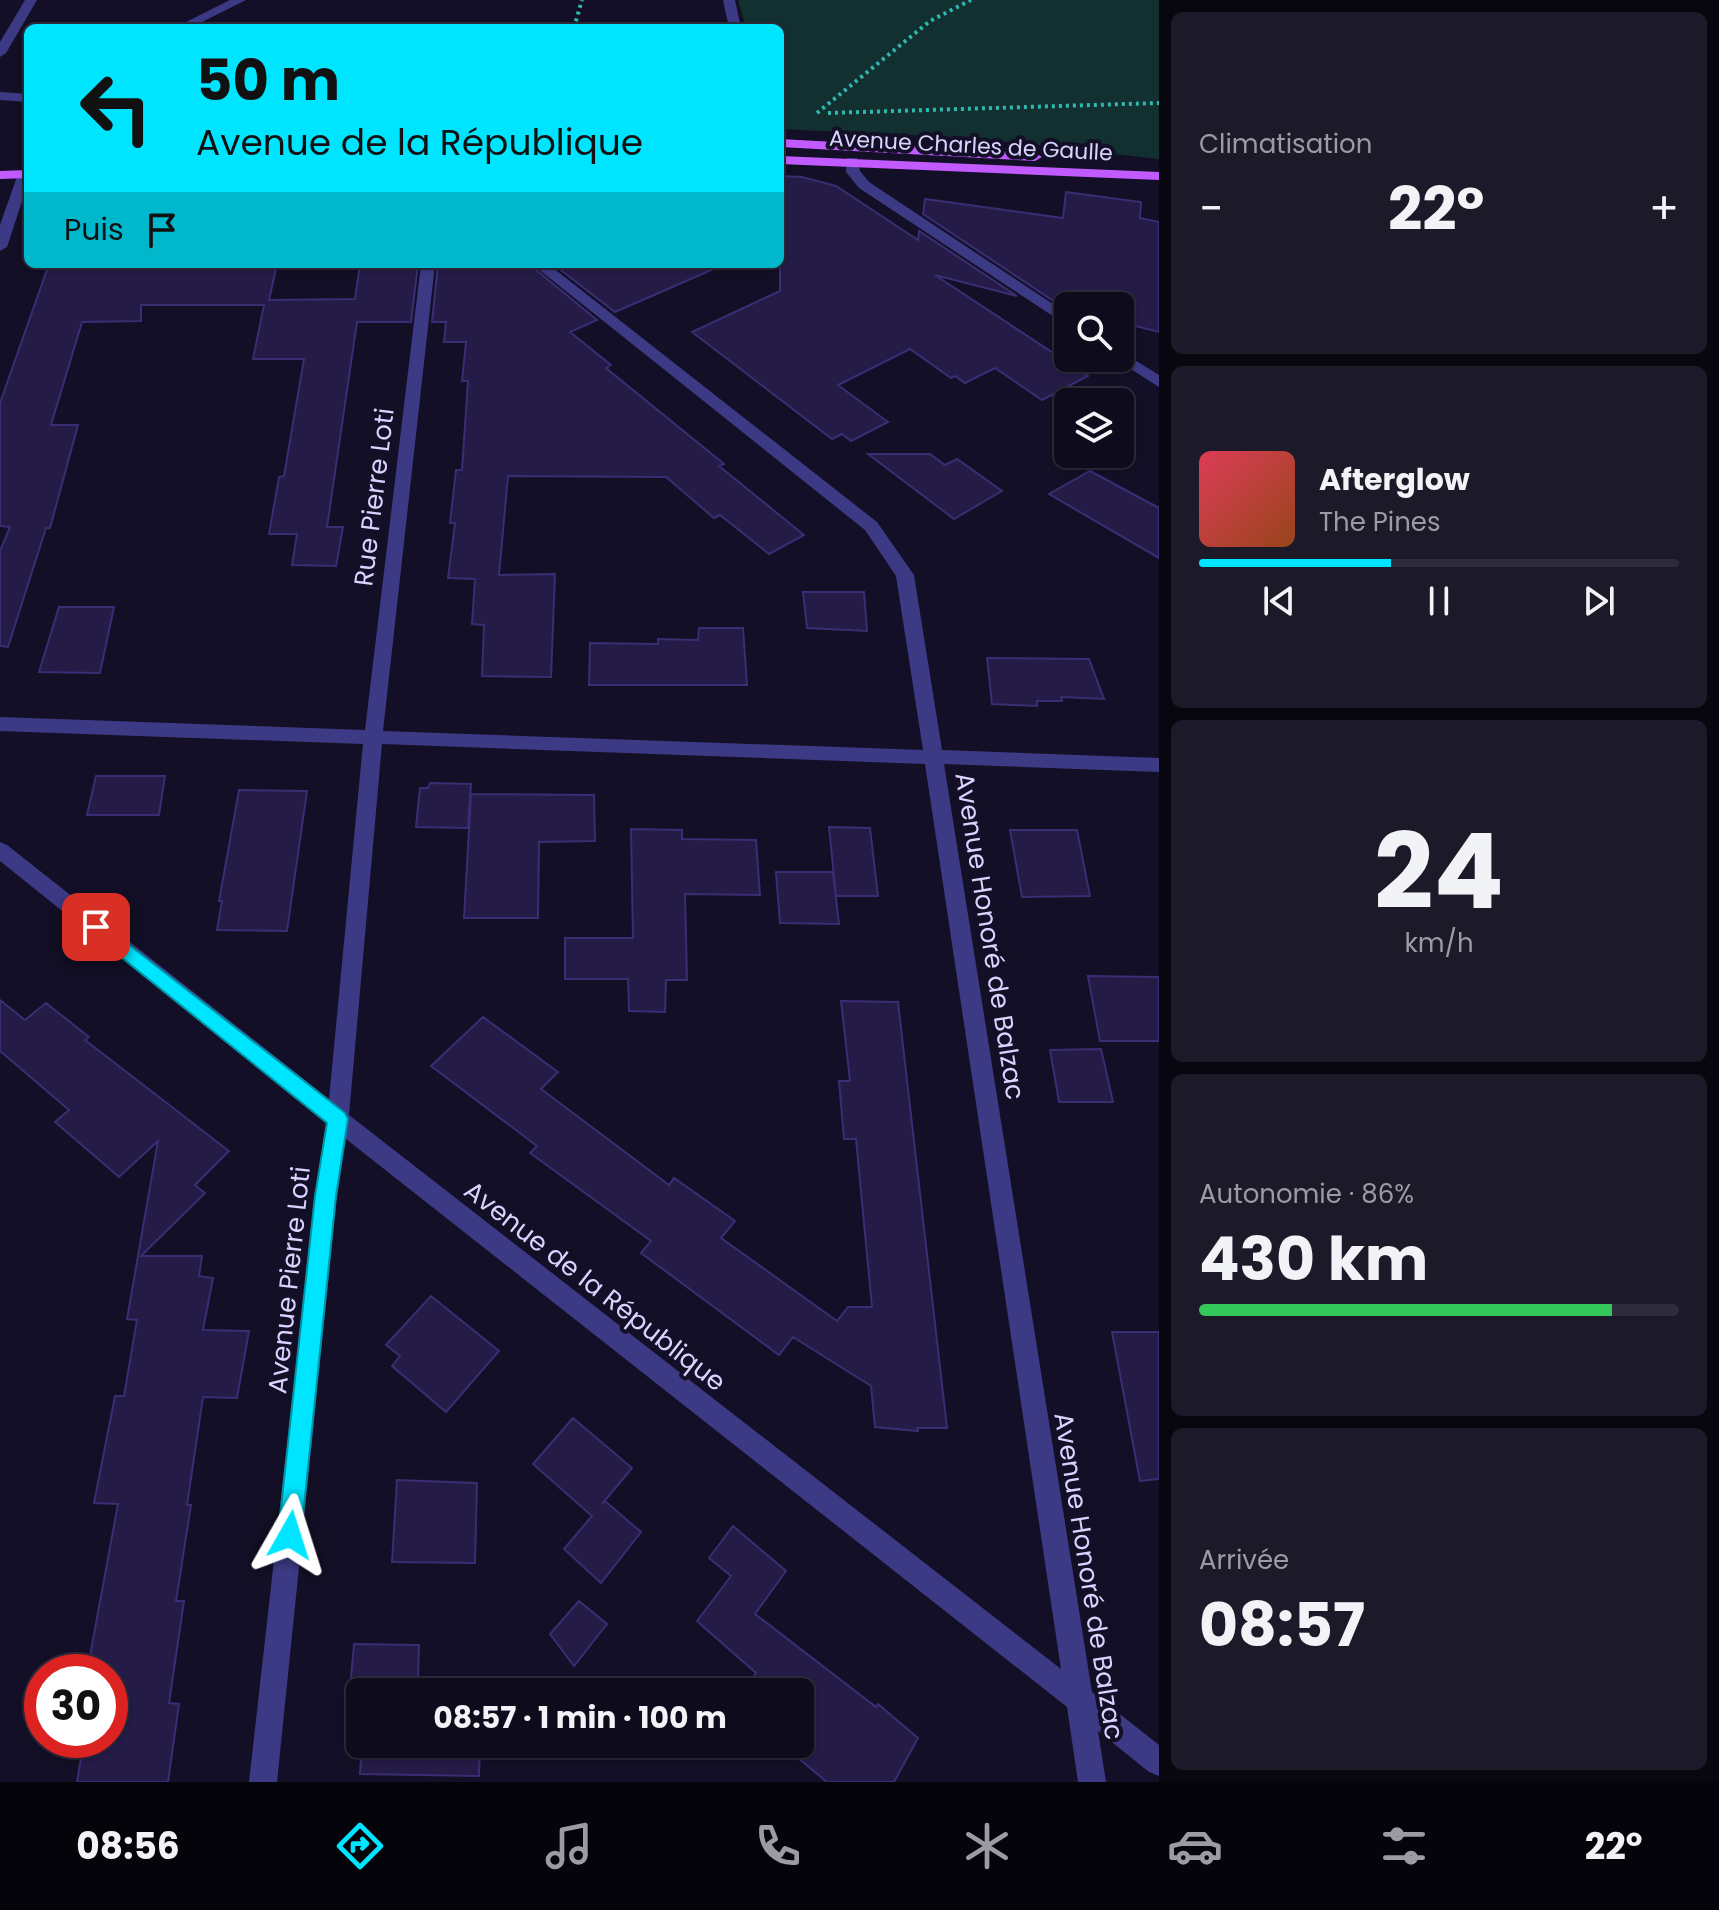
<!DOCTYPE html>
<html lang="fr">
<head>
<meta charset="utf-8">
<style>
	:root { --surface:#0e0b1c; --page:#1c1929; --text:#f1f3f6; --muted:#9b9ba3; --line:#2e2b3b; --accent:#00e5ff }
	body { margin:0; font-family:Poppins,sans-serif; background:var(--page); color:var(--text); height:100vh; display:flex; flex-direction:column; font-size:30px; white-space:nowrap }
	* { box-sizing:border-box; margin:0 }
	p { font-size:26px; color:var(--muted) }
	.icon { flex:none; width:44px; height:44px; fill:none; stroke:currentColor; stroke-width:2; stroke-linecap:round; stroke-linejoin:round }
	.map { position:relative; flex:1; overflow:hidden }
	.side { display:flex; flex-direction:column; gap:12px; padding:12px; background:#08060f; width:560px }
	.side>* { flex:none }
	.hud { position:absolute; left:24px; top:24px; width:760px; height:244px; border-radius:12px; box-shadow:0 2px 6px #0004,0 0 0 2px var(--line); background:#00e5ff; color:#111; overflow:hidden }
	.tools { position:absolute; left:1054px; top:292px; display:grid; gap:16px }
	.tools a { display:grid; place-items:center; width:80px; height:80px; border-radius:12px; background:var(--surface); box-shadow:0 2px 6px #0004,0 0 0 2px var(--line); font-size:40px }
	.speed { position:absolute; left:24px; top:1654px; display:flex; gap:16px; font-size:40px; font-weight:700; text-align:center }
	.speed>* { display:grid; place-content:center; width:104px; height:104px; border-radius:50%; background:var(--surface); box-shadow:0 2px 6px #0004,0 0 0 2px var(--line); line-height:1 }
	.speed .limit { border:12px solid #d22; background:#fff; color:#111 }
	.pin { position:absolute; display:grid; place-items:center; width:68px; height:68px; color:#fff; margin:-34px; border-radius:16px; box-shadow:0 4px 12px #0006 }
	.me { position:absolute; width:88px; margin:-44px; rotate:6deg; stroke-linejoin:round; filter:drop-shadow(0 0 6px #0008) }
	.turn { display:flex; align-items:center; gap:28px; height:168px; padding:0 40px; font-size:36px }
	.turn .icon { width:104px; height:104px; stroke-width:2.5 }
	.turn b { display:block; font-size:56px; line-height:68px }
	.then { display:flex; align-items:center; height:76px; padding:0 40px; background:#0003; gap:16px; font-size:30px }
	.big { font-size:60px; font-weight:700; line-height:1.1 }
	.side .widget { flex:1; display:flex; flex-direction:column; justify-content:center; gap:12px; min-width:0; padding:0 28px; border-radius:12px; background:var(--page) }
	.side .dial { align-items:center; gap:0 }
	.dial b { font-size:104px; line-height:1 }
	.song { display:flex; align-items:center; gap:24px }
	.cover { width:96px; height:96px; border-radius:12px; background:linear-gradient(135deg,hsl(350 70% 55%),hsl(20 70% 35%)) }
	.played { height:8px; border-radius:4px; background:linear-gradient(90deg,var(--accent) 40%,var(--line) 40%) }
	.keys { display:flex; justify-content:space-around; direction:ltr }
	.heat { display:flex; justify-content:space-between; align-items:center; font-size:44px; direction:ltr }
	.charge { height:12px; border-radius:6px; background:linear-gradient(90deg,#34c759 86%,var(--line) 0) }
	.trip { position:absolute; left:346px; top:1678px; width:468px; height:80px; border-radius:12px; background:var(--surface); box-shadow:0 2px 6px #0004,0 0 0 2px var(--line); font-weight:700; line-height:80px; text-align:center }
	.menu { display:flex; height:128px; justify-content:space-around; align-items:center; background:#06040b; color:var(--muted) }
	.menu .icon { width:56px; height:56px }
	.menu .selected { color:var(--accent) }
	.menu b { font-size:36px; color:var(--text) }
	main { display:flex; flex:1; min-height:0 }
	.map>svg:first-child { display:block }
</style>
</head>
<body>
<main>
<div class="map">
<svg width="1159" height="1782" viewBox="0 0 1159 1782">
	<rect width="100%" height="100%" fill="#130f26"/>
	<path fill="#12302f" d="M738 0H1159V159L973 138 780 129V28H746Z"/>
	<path fill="#241b47" stroke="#3b2d73" stroke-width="2" d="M780 176 802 177 836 186 918 240 919 231 1017 296 935 275 1088 376 1042 400 995 368 965 383 955 376 951 378 910 349 838 385 888 422 851 441 842 434 832 439 692 332 780 291Z
		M1066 192 1141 202 1140 218 1159 222V332L1120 322V306L1064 308 923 214 925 199 1063 218Z
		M49 264H277L269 300 355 299 360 264H418L411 322H357L327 527H343L336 566 292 565 297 534H269L279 477 284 476 304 359H253L264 305H141V321L82 322 51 425H78L50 528H46L8 647 0 646V551L10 527 0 526V403Z
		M438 264H529L597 320 570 332 611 365 606 368 724 464 719 466 804 535 769 554 720 515 714 518 666 477 508 476 499 575 555 574 551 677 482 676 484 625 472 624 475 579 448 578 455 523H450L456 470H462L468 381H462L466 342H444L446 322H432Z
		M553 264H725L615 312Z
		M868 454H930L945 465 957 459 1002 491 954 519Z
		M1090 471 1159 508V558L1049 494Z
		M803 592H864L867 631 807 628Z
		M59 607H114L100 673 39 672Z
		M699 628H743L747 685H589L590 643 658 644V639L698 640Z
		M987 658 1089 659 1104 699 1061 697 1062 701H1037V706L992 704Z
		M96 776H165L159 815H87Z
		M430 783 471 784 468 828 416 827 420 788H428Z
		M239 790 307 791 287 931 217 930 222 901H219Z
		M471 794 594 795 595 841 539 842 538 918H464Z
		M829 827 870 828 878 896H836Z
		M631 829 682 830V839L756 840 760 895 685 894 687 980H666L665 1012 629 1011 628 979H565V938H633Z
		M1010 830H1077L1090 896 1022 897Z
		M776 872H833L839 924 780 923Z
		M1088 976 1159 977V1041H1100Z
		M0 1000 25 1020 46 1003 89 1037 85 1040 229 1151 195 1185 205 1193 141 1256H202L199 1276 213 1278 203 1330 249 1331 237 1398 203 1397 187 1505H191L176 1601H184L169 1703 179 1704 168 1782H77L84 1740H110V1672H87L118 1504 94 1503 115 1396H124L137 1320 127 1319 158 1141 119 1177 55 1122 69 1110 0 1051Z
		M841 1001 898 1002 947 1428H917L918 1431 875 1427 871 1386 793 1337 779 1355 641 1253 651 1241 530 1153 537 1146 431 1066 483 1017 558 1072 541 1089 669 1185 674 1178 735 1221 721 1238 837 1321 848 1307H872L856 1139H844L839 1081H850Z
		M1101 1049 1113 1102H1059L1050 1050Z
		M431 1296 499 1351 446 1412 392 1366 400 1356 386 1345Z
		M1112 1332H1159V1479L1140 1481Z
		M573 1418 632 1468 602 1504 605 1501 641 1532 601 1583 564 1549 592 1516 533 1464Z
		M397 1480 477 1483 475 1563 392 1562Z
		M733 1526 786 1571 755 1614 876 1707 878 1704 918 1738 894 1782H827L781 1744H800V1692H744L756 1673 697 1621 731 1576 709 1558Z
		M579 1601 607 1624 574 1666 550 1634Z
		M354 1644 419 1645 418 1679 482 1680V1692H360V1724H347Z
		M362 1744H480L479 1776 360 1774Z"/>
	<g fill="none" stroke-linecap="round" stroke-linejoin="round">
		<path stroke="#2fb8b0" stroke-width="4" stroke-dasharray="3 4" stroke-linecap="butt" d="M574 28 582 0
			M817 113 930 21 971 0
			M828 113 1159 103"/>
		<path fill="#3d3a85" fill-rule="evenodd" d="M25 0H37L6 53 0 57V42Z
			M230 0H246L190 28H174Z
			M723 0H735L741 28H729Z
			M0 92 28 94V102L0 100Z
			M847 158H857L860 171 869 182 1068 314V326L859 188 846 172Z
			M19 171H28V183L7 247 0 251V225Z
			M421 264H435L383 731 923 750 896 576 865 530 532 264H548L877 522 914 575 942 750 1159 758V772L944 764 1092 1692 1159 1745V1776L1149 1772 1098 1731 1106 1782H1078L1067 1707 346 1139 337 1196 277 1782H249L315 1196 326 1123 0 861V842L7 845 329 1099 363 744 0 731V717L365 730ZM382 744 925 764 1061 1669 349 1115Z
			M1120 351 1159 375V387L1115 359 1120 358Z"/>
		<path fill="#c25bff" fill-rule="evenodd" d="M780 139 1035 153 1042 157 1035 161 780 147Z
			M780 156 1159 172V180L780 164Z
			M28 170V178L0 179V171Z"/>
	</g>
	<path fill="#00e5ff" stroke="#0095a6" stroke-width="2" d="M96 919 345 1113 348 1119 336 1196 301 1535 298 1543 290 1547 281 1543 278 1535 315 1196 327 1123 90 932 87 927 90 921Z"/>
	<g text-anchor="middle" stroke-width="8" stroke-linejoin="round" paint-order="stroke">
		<g font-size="22" fill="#d9d4ff" stroke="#130f26">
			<text transform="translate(971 145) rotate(3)" y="8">Avenue Charles de Gaulle</text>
		</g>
		<g font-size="26" fill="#d9d4ff" stroke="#130f26">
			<text transform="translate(374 497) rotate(-83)" y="9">Rue Pierre Loti</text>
			<text transform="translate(990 936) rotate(81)" y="9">Avenue Honoré de Balzac</text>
			<text transform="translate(289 1280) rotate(-84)" y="9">Avenue Pierre Loti</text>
			<text transform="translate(595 1286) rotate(38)" y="9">Avenue de la République</text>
			<text transform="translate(1089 1576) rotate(81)" y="9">Avenue Honoré de Balzac</text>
		</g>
	</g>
</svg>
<div class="tools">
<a><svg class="icon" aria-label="search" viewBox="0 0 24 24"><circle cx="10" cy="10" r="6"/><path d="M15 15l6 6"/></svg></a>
<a><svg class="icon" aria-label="layers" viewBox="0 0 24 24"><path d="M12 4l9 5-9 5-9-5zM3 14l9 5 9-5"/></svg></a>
</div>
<div class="speed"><div class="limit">30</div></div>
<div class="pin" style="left:96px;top:927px;background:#d93025"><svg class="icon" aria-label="arrive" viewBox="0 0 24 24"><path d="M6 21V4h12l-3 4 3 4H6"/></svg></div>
<svg class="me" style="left:290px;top:1535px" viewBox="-20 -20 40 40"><path d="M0-17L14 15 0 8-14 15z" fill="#00e5ff" stroke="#fff" stroke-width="4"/></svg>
<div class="trip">08:57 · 1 min · 100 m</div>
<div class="hud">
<div class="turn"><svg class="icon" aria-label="left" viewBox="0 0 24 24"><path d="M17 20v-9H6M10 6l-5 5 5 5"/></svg><div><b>50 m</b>Avenue de la République</div></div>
<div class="then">Puis<svg class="icon" aria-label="arrive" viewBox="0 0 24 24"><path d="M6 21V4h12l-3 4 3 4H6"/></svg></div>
</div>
</div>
<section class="side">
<div class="widget"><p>Climatisation</p>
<div class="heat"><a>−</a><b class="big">22°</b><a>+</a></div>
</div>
<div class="widget">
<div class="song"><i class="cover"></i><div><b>Afterglow</b><p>The Pines</p></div></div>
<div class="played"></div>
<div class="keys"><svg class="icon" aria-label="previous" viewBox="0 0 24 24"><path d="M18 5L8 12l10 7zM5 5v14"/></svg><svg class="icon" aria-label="pause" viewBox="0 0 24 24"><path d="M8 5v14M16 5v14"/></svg><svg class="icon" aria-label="next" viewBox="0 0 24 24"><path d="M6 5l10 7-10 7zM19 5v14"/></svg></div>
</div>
<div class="widget dial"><b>24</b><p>km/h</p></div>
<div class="widget"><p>Autonomie · 86%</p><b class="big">430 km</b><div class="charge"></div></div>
<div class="widget"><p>Arrivée</p><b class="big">08:57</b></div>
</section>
</main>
<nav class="menu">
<b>08:56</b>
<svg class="icon selected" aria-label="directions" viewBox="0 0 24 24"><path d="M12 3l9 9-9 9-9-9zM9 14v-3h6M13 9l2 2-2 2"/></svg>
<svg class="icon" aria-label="music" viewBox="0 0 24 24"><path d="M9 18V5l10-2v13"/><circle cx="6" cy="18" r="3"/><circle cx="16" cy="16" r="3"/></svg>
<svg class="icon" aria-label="phone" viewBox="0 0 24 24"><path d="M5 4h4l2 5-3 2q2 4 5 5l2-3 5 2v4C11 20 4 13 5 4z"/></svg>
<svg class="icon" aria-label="climate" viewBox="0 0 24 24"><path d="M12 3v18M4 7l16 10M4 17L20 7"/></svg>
<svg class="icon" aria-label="car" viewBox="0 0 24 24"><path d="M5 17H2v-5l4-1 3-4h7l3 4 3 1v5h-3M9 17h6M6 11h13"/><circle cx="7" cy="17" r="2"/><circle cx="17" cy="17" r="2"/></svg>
<svg class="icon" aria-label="filters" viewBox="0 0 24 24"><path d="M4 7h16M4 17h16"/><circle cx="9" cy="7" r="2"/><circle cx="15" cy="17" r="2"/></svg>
<b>22°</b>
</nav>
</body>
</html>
